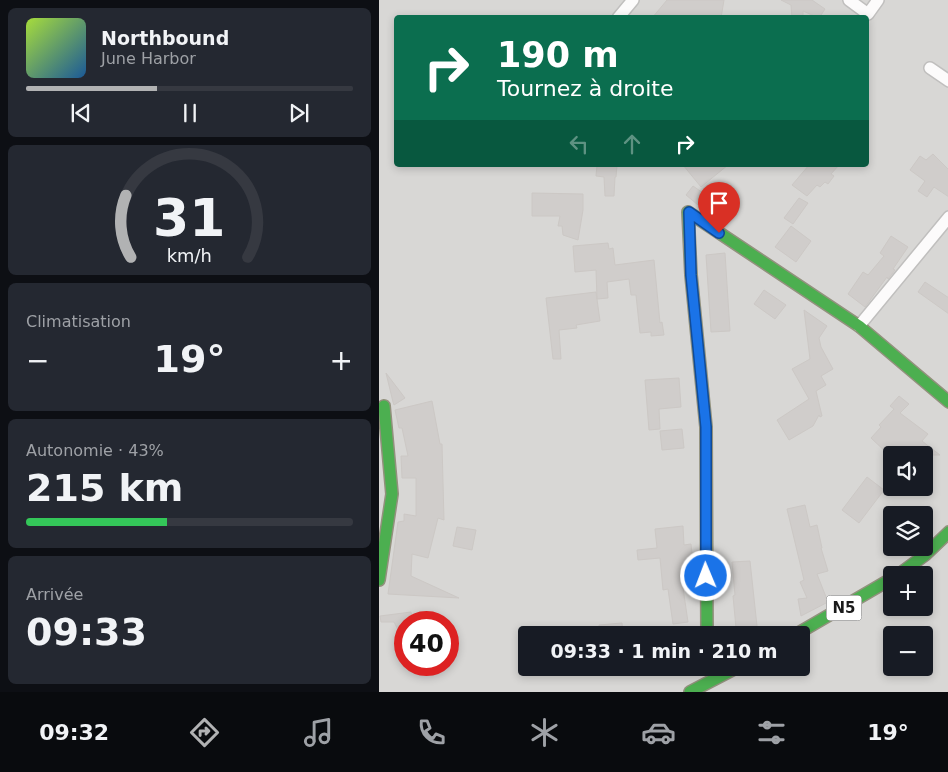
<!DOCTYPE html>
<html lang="fr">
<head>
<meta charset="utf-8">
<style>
	:root { --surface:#171b24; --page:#242831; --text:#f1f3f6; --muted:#9ea1a6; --line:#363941; --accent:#b1b2b3 }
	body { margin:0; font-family:"DejaVu Sans",sans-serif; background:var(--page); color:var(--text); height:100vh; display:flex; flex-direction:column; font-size:19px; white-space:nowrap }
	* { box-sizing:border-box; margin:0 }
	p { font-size:16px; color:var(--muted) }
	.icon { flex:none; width:28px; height:28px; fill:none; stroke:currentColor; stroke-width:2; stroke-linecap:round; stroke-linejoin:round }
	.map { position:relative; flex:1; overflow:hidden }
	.side { display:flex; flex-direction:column; gap:8px; padding:8px; background:#0d0f14; width:379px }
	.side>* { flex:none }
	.guide { position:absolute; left:15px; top:15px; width:475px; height:152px; border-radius:5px; box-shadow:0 2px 8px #0003; background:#0b6e4f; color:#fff; overflow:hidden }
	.controls { position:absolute; left:504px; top:446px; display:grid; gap:10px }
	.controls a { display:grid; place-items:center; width:50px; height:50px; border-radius:5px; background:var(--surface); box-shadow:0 2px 8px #0003; font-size:25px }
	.speed { position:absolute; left:15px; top:611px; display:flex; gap:10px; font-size:25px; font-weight:700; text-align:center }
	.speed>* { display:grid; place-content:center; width:65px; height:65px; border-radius:50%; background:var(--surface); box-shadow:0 2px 8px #0003; line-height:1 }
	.speed .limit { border:8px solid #d22; background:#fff; color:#111 }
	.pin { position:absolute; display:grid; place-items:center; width:42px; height:42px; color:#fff; margin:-51px -21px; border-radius:50% 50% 50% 0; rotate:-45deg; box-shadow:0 0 5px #0007 }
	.pin .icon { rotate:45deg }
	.me { position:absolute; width:55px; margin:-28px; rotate:359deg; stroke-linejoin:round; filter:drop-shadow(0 0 4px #0008) }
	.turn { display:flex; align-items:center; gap:18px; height:105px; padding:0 20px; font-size:22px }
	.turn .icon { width:65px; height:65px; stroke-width:2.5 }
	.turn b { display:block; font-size:35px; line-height:42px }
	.lanes { display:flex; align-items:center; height:48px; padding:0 20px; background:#0003; justify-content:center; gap:25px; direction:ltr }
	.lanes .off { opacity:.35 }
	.big { font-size:38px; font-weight:800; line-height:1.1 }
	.side .tile { flex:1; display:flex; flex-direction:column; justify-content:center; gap:8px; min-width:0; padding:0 18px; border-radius:8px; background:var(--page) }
	.side .dial { align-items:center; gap:0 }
	.dial svg { height:130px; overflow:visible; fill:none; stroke:var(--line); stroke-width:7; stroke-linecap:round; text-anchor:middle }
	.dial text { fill:var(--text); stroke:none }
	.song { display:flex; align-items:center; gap:15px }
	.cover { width:60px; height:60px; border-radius:8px; background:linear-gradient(135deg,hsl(80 70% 55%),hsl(210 70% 35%)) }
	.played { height:5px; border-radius:2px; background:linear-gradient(90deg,var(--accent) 40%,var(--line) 40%) }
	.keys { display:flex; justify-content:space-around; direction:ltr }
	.heat { display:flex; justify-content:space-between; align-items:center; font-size:28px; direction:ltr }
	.charge { height:8px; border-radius:4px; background:linear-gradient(90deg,#34c759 43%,var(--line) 0) }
	.trip { position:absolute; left:139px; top:626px; width:292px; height:50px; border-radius:5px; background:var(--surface); box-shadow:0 2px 8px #0003; font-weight:800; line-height:50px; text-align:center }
	.menu { display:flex; height:80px; justify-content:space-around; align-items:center; background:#090b0e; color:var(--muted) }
	.menu .icon { width:35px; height:35px }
	.menu .on { color:var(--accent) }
	.menu b { font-size:22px; color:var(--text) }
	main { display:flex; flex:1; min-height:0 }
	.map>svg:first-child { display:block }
</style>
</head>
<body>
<main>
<section class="side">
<div class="tile">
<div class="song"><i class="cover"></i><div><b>Northbound</b><p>June Harbor</p></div></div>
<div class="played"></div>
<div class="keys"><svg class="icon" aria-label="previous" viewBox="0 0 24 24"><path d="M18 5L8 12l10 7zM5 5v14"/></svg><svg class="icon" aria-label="pause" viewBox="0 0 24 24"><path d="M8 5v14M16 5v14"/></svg><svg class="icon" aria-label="next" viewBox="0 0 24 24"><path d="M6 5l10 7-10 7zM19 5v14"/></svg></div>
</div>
<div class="tile dial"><svg viewBox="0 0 100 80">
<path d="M14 69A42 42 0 1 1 86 69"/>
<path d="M14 69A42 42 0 0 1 11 31" stroke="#b1b2b3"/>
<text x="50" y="56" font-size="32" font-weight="700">31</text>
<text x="50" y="72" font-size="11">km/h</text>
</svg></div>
<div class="tile"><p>Climatisation</p>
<div class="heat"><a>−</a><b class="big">19°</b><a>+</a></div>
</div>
<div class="tile"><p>Autonomie · 43%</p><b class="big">215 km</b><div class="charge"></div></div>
<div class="tile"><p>Arrivée</p><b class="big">09:33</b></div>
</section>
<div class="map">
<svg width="570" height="692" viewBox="0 0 570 692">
	<rect width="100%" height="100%" fill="#e9e7e4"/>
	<path fill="#d8d7d5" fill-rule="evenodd" d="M0 0H569V692H0ZM18 18H488V165H18ZM512 455H545V488H512ZM512 515H545V548H512ZM512 575H545V608H512ZM26 622H69V665H26ZM148 635H422V668H148ZM512 635H545V668H512Z"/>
	<path fill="#d0cdcb" stroke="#ccc8c5" d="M288 0H345L342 18H273Z
		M402 0H433L446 9 440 18 424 11V18H413L412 5Z
		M554 154 570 170V197L555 187 548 197 539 191 546 181 531 170 541 156 547 160Z
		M218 165H238L237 177H236L235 196H226L225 177 217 176Z
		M304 165H349L322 187Z
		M430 165H460L452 174 455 176 449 184 446 182 441 187 438 185 428 196 413 185Z
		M314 186 327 195 319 205 307 195Z
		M153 193 204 194V210L199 240 184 235 183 226H179L181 216H153Z
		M420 198 429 203 414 224 405 218Z
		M412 226 432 241 417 262 396 247Z
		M512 236 529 247 514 269 516 270 509 279 508 277 486 307 469 294 484 272 489 275 505 256 501 253Z
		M229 243 230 249 234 248 236 265 275 260 281 323 283 322 285 335 272 336V332L261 333 257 295H252L250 279 228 282 229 298 218 299 217 270 196 272 194 246Z
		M346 253 351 331 332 332 327 255Z
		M546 282 570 298V314L539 292Z
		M385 290 407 305 396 319 375 304Z
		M217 292 221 321 197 325 198 328 180 330 182 359H174L167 298Z
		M425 310 448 326 440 338 442 347 454 369 442 376 447 385 437 391 443 416 441 417 440 415 434 426 410 440 398 420 430 399 413 369 431 359Z
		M7 373 26 398 15 405 14 402Z
		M300 378 302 407 280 409 281 429 270 430 266 380Z
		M520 396 530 404 521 413 549 434 543 441 561 455H510L492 438 502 427 500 425 515 409 511 406Z
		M53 401 61 444H63L65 520 59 518 49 558 33 554 32 576 80 598 9 594 19 522 25 521V514L37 516V478H23L22 456H29L23 428H20L16 410Z
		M303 429 305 448 283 450 281 431Z
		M488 477 505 490 480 523 463 510Z
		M426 505 431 527 438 525 443 548H442L449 571 438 574 449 602 422 616 419 599 428 598 421 582 425 580 408 509Z
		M304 526 305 545 312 544 314 563 306 564 309 587 304 588 309 622 294 624 289 589 284 590 281 558 259 560 258 550 278 548 276 529Z
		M78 527 97 530 93 550 74 546Z
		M371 561 378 626 357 628 354 596 356 595 353 562Z
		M32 612 34 622H26V644L15 622H2L1 616Z
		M243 623 244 635H221L220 625Z"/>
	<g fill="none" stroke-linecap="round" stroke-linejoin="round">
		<defs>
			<path id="street" d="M470 0 489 14 499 0
				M239 18 254 0
				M551 68 570 81
				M480 326 570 217"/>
			<path id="fast" d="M309 212 312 275 327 427 328 635
				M309 212 480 326 570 402
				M519 575 546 555 570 532
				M0 580 13 494 5 406
				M416 635 512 579
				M311 692 357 668"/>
		</defs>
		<use href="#street" stroke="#c0bfbe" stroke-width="14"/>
		<use href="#fast" stroke="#92917d" stroke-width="14"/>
		<use href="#street" stroke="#fcfbfb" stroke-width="11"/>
		<use href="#fast" stroke="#4caf50" stroke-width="11"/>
	</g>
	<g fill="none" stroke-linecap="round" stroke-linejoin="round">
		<defs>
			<path id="route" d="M327 576V427L312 275 310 212 340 233"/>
		</defs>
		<use href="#route" stroke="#114b97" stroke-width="12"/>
		<use href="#route" stroke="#1a73e8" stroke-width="9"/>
	</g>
	<g text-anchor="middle" stroke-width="5" stroke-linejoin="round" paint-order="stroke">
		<rect fill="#fff" stroke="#5f5f5f" stroke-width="1" x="447.5" y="595.5" width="35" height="25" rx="4"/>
		<g font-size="15" font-weight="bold" fill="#1b1b1b">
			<text x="465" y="613">N5</text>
		</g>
	</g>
</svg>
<div class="controls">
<a><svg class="icon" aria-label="sound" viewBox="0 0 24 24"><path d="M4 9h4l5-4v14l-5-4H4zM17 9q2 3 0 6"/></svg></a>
<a><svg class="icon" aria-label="layers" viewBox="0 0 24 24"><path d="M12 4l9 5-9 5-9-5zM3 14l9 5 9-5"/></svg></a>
<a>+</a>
<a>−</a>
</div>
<div class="speed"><div class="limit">40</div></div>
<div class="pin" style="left:340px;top:233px;background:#d93025"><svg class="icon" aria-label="arrive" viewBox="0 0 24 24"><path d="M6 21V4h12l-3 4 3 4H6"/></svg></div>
<svg class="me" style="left:327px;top:576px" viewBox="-20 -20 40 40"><circle r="17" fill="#1a73e8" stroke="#fff" stroke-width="3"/><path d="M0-11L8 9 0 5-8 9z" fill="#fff"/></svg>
<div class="trip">09:33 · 1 min · 210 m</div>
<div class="guide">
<div class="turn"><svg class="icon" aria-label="right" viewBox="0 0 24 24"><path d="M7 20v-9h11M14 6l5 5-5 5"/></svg><div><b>190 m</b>Tournez à droite</div></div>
<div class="lanes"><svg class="icon off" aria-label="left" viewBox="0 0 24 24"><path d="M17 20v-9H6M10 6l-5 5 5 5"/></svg><svg class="icon off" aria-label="ahead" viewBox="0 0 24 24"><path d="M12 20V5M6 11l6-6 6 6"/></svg><svg class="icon" aria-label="right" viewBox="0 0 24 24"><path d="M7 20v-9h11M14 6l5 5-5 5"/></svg></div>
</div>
</div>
</main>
<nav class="menu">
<b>09:32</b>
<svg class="icon on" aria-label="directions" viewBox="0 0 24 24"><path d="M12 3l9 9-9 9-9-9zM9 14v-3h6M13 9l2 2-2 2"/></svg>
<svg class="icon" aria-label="music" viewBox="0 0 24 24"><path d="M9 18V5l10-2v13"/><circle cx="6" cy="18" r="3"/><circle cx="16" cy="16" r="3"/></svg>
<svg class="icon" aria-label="phone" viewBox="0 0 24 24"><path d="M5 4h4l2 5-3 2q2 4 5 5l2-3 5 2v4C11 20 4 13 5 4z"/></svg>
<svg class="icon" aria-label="climate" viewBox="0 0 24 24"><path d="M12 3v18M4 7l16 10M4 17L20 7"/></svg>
<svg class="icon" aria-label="car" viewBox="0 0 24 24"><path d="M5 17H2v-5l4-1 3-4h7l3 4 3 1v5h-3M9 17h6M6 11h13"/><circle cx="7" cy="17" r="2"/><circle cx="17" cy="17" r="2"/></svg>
<svg class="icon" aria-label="filters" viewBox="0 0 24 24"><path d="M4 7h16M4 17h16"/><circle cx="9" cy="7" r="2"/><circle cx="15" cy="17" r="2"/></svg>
<b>19°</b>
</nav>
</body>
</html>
